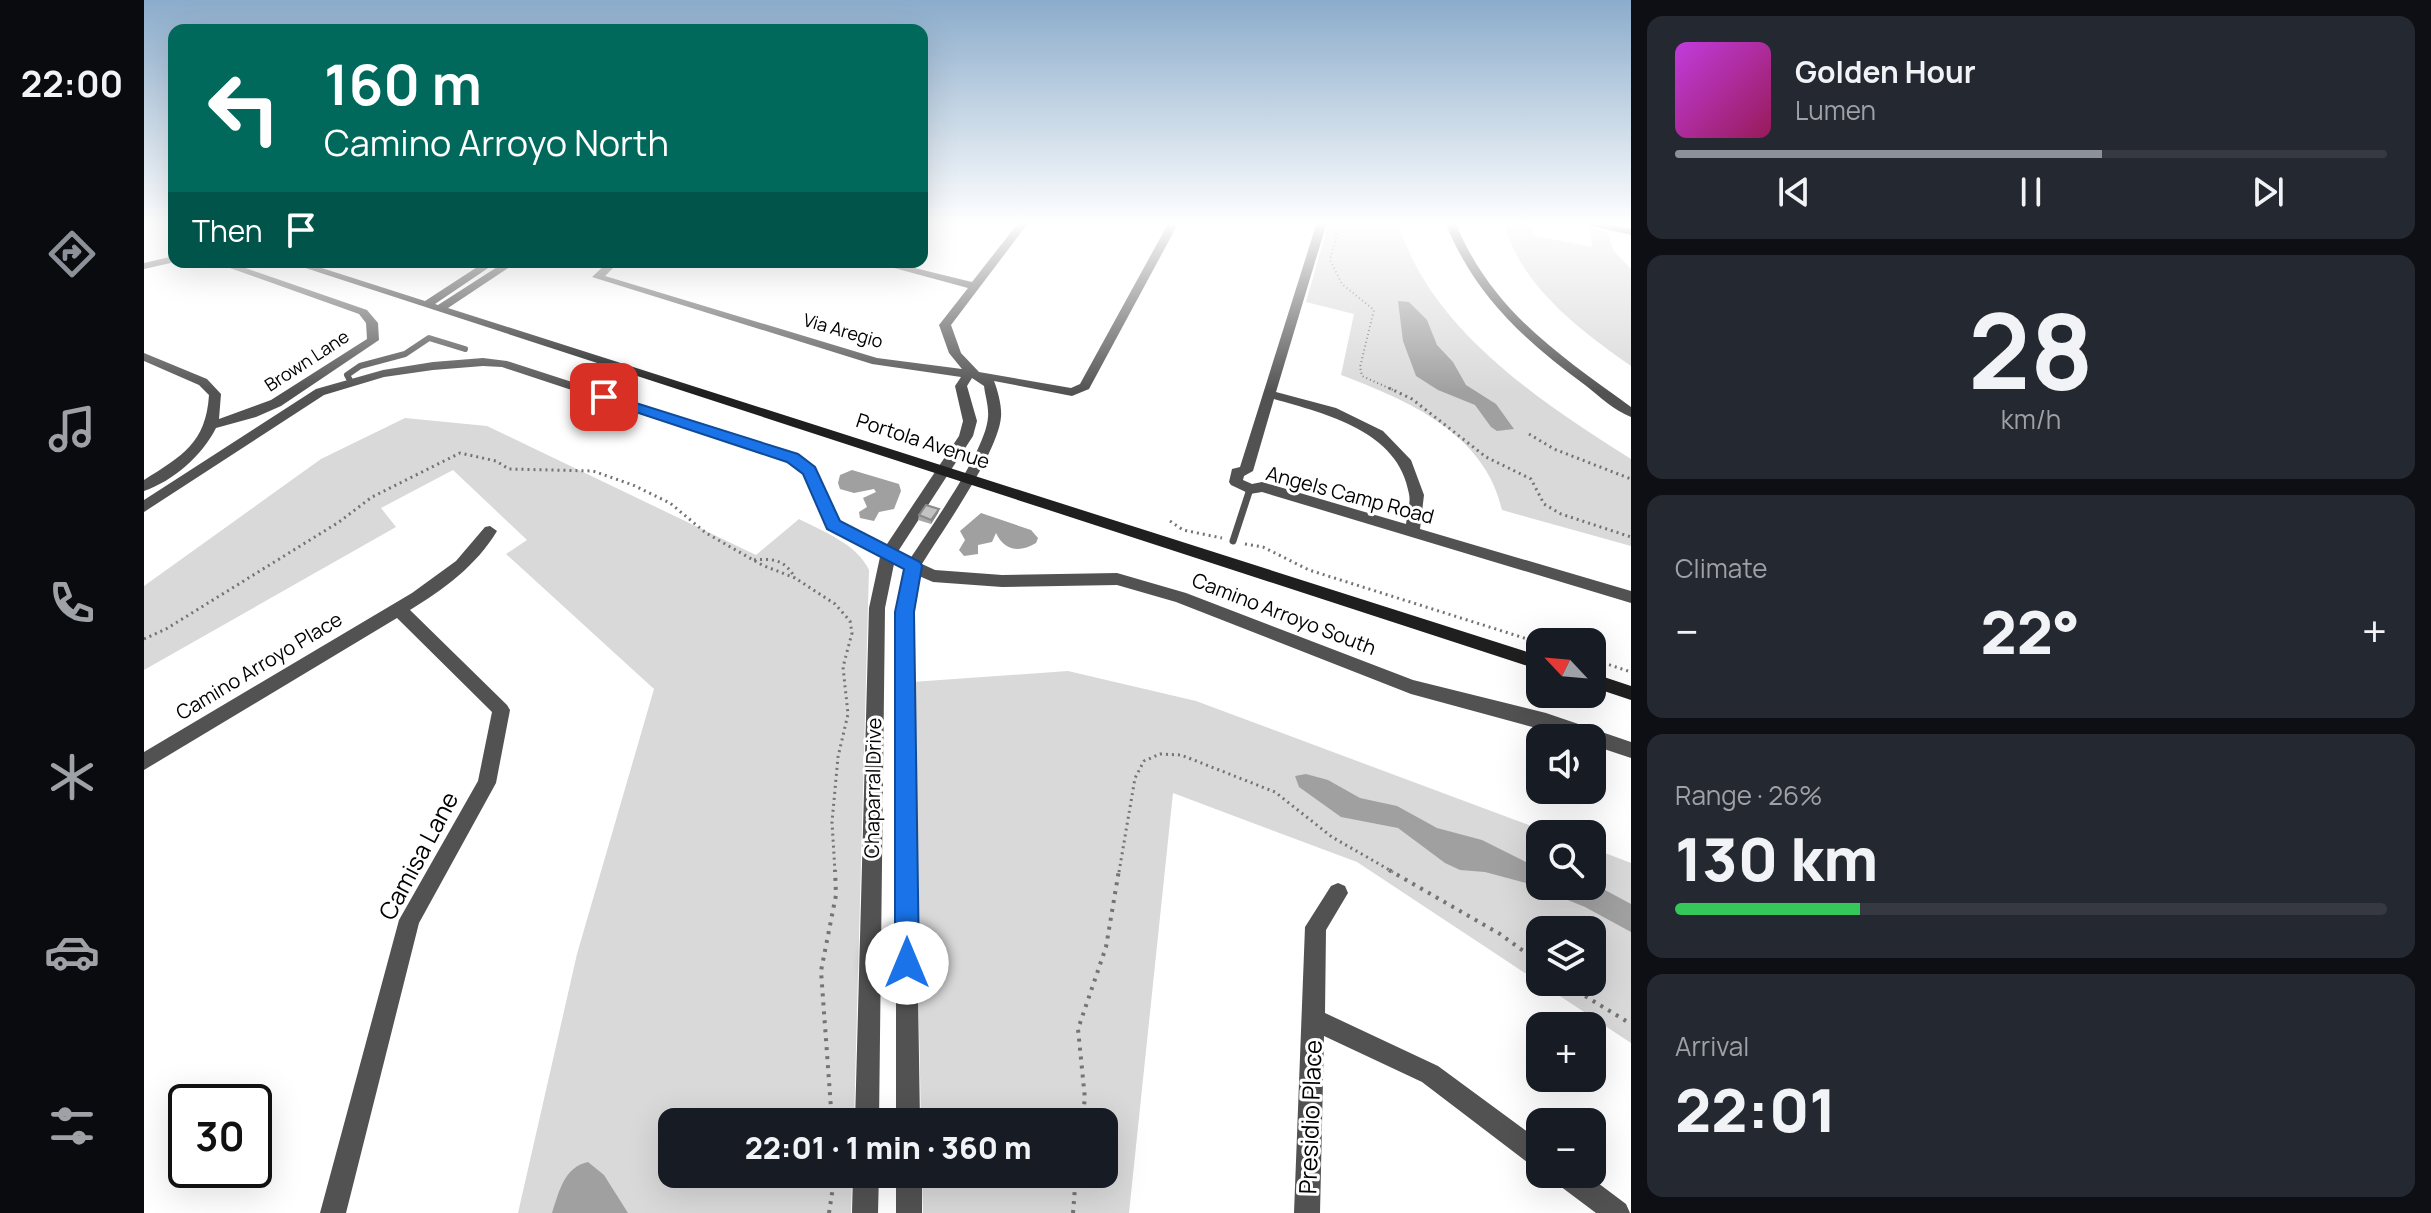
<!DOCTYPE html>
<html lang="en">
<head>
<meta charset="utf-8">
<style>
	:root { --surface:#171b24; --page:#242831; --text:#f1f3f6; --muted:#9ea1a6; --line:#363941; --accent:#8c9099 }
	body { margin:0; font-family:Manrope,sans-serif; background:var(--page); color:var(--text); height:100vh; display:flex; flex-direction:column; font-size:30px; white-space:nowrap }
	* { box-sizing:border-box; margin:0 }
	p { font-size:26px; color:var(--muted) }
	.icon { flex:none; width:44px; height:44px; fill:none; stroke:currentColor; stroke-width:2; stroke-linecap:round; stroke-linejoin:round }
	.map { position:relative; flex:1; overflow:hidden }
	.panel { display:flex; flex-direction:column; gap:16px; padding:16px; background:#0d0f14; width:800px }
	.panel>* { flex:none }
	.top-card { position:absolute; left:24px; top:24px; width:760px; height:244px; border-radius:16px; box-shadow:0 8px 32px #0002; background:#00695c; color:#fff; overflow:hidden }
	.needle { width:52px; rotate:296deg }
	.buttons { position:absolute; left:1382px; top:628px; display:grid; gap:16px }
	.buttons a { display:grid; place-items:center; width:80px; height:80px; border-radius:16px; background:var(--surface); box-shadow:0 8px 32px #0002; font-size:40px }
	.speed { position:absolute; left:24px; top:1084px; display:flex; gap:16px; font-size:40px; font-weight:700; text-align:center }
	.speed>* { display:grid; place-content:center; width:104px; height:104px; border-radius:50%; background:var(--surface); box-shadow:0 8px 32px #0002; line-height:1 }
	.speed .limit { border:4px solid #111; border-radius:12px; background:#fff; color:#111 }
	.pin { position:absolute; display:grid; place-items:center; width:68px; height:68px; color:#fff; margin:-34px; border-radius:16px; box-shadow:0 4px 12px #0006 }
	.me { position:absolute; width:88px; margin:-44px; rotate:0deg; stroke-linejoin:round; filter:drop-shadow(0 0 6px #0008) }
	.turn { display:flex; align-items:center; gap:28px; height:168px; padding:0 24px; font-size:36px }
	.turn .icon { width:104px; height:104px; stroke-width:2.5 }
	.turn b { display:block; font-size:56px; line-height:68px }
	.then { display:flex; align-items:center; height:76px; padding:0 24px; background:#0003; gap:16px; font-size:30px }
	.big { font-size:60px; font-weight:800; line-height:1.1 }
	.panel .card { flex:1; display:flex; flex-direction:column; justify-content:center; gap:12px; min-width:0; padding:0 28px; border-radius:16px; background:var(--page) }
	.panel .dial { align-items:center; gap:0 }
	.dial b { font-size:104px; line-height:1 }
	.song { display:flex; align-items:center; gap:24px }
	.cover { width:96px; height:96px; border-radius:12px; background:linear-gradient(135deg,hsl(290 70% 55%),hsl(330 70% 35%)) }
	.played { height:8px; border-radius:4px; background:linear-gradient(90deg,var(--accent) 60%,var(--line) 60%) }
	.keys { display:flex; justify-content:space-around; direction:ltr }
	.heat { display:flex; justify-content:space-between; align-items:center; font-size:44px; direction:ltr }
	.charge { height:12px; border-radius:6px; background:linear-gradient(90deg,#34c759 26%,var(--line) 0) }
	.trip { position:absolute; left:514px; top:1108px; width:460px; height:80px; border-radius:16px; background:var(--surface); box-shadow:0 8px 32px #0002; font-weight:800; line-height:80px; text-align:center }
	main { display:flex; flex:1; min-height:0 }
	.menu { display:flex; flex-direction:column; width:144px; justify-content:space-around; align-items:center; background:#090b0e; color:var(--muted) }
	.menu .icon { width:56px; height:56px }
	.menu .on { color:var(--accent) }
	.menu b { font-size:36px; color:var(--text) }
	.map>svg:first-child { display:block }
</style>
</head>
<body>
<main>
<nav class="menu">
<b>22:00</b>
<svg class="icon on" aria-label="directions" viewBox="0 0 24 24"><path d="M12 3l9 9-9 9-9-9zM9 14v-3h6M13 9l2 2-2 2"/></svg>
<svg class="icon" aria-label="music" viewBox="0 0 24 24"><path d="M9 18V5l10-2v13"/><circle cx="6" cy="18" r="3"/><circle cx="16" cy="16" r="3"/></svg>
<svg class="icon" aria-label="phone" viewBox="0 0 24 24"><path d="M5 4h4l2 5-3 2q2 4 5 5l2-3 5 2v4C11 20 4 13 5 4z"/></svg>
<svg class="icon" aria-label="climate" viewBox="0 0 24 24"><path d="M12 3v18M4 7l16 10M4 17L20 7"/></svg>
<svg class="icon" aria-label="car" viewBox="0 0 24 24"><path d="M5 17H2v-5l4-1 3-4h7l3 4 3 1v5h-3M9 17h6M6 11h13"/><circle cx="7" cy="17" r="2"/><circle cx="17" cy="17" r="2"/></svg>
<svg class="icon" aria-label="filters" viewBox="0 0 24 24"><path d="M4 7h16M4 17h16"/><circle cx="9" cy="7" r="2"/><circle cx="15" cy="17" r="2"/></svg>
</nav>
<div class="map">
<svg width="1487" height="1213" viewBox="0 0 1487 1213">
	<rect width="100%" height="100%" fill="#fff"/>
	<path fill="#d9d9d9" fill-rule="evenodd" d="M1185 222H1254C1285 329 1397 402 1487 459V546L1358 510C1341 433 1263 400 1197 375L1210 314 1162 302Z
		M1360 222H1387L1388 235 1448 247 1446 228 1463 232 1469 250 1487 269V366C1437 331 1375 285 1360 222Z
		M261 418 343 426 612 555 655 519C680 532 713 544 725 570L710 1122H528V1174H708L707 1213H374L433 954 510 689 362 554 383 540 309 470 237 508 252 527 0 670V586L177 459Z
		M924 671 1052 701 1409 834H1396V886H1448V848L1487 863V1043L1213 862 1029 793 985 1213H779L778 1174H960V1122H777L768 682ZM1396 930H1448V982H1396Z"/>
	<path fill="#a0a0a0" d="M1254 301 1265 302 1283 320 1293 345 1309 362 1322 385 1352 404 1370 429 1353 431 1347 427 1331 405 1294 390 1272 376 1259 341Z
		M708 470 755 484 757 491 750 509 735 512 730 521 716 518 715 512 723 507 719 498 732 492 730 489 710 493 696 489 694 483 696 475Z
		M837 513 887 530 894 538 892 543C876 553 860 551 852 533L848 542 834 545V554L820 556 815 550 821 540 816 531Z
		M1162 774 1184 780 1216 798 1253 806 1293 828 1338 840 1396 869V886H1448V883L1487 904V932L1441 907 1382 883 1341 872 1316 870 1301 863 1254 828 1197 817 1155 787 1151 776Z
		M444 1162 460 1175 484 1213H408C415 1192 420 1167 444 1162Z"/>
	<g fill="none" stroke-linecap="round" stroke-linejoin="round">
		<path stroke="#747474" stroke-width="2" stroke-dasharray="1 3" stroke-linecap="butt" d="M1196 222 1186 260 1198 284 1230 310 1216 367 1218 376 1249 390"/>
		<path stroke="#747474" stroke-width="3" stroke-dasharray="2 4" stroke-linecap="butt" d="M1245 388 1268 399 1342 457 1387 479 1400 504 1417 514 1487 537
			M1385 434 1410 449 1487 479
			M1026 521 1039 530 1078 538
			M1101 544 1119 547 1165 570 1396 643
			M610 560C630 558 641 560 651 578
			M0 639 22 629 195 522 228 497 316 453 352 461 365 469 449 471 489 485 526 503 562 533 618 565 651 578 691 604 706 621 708 633 699 667 704 714 694 757 688 822 691 872
			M1448 659 1487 672
			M975 872 991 778 1000 761 1016 754 1037 755 1131 792 1188 837 1249 872"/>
		<path stroke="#747474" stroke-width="4" stroke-dasharray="3 6" stroke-linecap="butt" d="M1245 870 1356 934 1396 963
			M1418 982 1487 1024
			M688 1122 677 971 692 895 691 870
			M937 1122 941 1099 934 1029 962 947 975 870
			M685 1213 691 1174
			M929 1213 932 1174"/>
		<path stroke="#525252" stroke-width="6" d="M207 382 203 375 216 366 261 354 285 338 321 349"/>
		<path stroke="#525252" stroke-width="7" d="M1089 541 1106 489"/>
		<path fill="#525252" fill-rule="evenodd" d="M875 222H885L807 325 817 353 835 372 927 388 936 384 1025 222H1035L945 389 928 396 850 381C854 391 858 407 857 417 854 453 798 531 778 564L791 570 858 575 973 573 1042 593 1269 680 1402 713 1487 742V758L1448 745V738H1429L1267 694 1032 602 973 585 858 587 789 582 775 576 768 612 776 1122H752V612L761 569 750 564 741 608 735 1122H711L725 608 736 557 684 529 659 474 643 461 358 367 339 366 289 370 240 377 180 395 0 512V500L172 389 239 370 289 362 339 358 363 361 653 455 670 468 695 522 741 547 815 436 819 421 811 386 817 377 728 364 448 277 464 262H475L461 276 733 358 818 369 805 353 795 325 824 288 728 262H746L828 282ZM828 378 840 386C841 395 845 407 844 417 842 451 786 528 766 559L753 553 829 436 833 421 823 386Z
			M1173 222H1183L1132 392 1192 408 1239 431 1267 460 1280 495 1276 529 1487 591V603L1118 492 1106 494 1087 485 1085 482 1088 469 1096 467ZM1130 399C1182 414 1255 431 1265 494 1267 503 1263 515 1262 524L1118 482 1108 484 1099 480 1100 476 1109 471Z
			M1301 222H1311C1348 311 1412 352 1487 407V417C1471 411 1455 396 1441 385 1379 339 1331 296 1301 222Z
			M1431 222H1451L1487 229V235Z
			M30 256 31 262 0 269V263Z
			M69 262H84L223 310 234 323 235 340 137 406 112 417 72 428C58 456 29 481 0 491V480C38 456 62 443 65 395L55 385 0 361V353L63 379 77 394 75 419 127 400 223 339 222 323 215 314Z
			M346 526 353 531C332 566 300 589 266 610L363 705 366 710 352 783 275 923 202 1213H176L255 920 334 781 348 712 253 618 0 770V752L268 593 312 561 341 527Z
			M1194 883 1201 886 1204 893 1182 930 1181 1013 1294 1066 1396 1141V1168L1387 1165 1278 1082 1180 1036 1176 1213H1150L1161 927 1187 886Z
			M709 1174H735L734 1213H708Z
			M752 1174H778V1213H752Z
			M1408 1174H1442L1482 1204 1486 1213H1452L1412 1183Z"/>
		<path fill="#1f1f1f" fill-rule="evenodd" d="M20 222H30V227Z
			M143 262H159L281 301 341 262H353L291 304 294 305 361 262H373L304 308 1396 656V670Z
			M1448 673 1487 686V700L1448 687Z"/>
	</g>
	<path fill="#a7a7a7" d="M795 509 794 513 787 524 774 520 775 515Z"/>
	<path fill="#888" d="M795 509 794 513 787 524V520Z"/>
	<path fill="#c2c2c2" stroke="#888" stroke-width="2" d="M782 505 795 509 787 520 775 515Z"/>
	<linearGradient id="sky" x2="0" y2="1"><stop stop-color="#8baccb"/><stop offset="0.57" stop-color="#fff"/><stop offset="1" stop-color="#fff" stop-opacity="0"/></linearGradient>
	<rect width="1487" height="392" fill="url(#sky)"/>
	<path fill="#1a73e8" stroke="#114b97" stroke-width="2" d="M460 393 654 454 671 467 696 521 776 562 778 566 770 612 775 963 772 971 763 975 754 971 751 963V612L760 569 683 529 659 474 643 462 455 400 453 397Z"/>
	<g text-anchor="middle" stroke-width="6" stroke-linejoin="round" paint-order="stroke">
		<g font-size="18" fill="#000" stroke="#fff">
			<text transform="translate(699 331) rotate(16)" y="6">Via Aregio</text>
			<text transform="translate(163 361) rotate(-33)" y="6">Brown Lane</text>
		</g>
		<g font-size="20" fill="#000" stroke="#fff">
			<text transform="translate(779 441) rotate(18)" y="7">Portola Avenue</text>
			<text transform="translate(1206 495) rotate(15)" y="7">Angels Camp Road</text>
			<text transform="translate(1140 614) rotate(21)" y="7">Camino Arroyo South</text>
			<text transform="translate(115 666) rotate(-31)" y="7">Camino Arroyo Place</text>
			<text transform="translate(729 788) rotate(-89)" y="7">Chaparral Drive</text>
		</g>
		<g font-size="24" fill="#000" stroke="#fff">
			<text transform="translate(275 856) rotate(-62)" y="8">Camisa Lane</text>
			<text transform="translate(1167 1117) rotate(-88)" y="8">Presidio Place</text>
		</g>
	</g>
</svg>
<div class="buttons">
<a><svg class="needle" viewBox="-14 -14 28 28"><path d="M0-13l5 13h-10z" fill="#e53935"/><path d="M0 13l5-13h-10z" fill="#9ea1a6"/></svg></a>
<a><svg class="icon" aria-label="sound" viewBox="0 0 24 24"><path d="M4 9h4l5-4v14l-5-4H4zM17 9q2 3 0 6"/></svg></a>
<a><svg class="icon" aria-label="search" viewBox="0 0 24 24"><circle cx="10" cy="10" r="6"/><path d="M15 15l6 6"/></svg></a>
<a><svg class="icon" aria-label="layers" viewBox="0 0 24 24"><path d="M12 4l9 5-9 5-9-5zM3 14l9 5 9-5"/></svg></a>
<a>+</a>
<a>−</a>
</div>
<div class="speed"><div class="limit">30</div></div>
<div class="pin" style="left:460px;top:397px;background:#d93025"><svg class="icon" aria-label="arrive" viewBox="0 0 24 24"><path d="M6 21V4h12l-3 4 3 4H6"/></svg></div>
<svg class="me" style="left:763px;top:963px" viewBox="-20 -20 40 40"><circle r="19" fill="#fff"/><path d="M0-13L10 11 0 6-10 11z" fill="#1a73e8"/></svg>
<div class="trip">22:01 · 1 min · 360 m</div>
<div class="top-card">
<div class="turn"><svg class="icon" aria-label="left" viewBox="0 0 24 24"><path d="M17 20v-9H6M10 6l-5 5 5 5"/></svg><div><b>160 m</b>Camino Arroyo North</div></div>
<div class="then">Then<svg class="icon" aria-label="arrive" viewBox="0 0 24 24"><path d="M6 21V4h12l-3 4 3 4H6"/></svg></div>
</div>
</div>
<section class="panel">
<div class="card">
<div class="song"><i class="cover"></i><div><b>Golden Hour</b><p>Lumen</p></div></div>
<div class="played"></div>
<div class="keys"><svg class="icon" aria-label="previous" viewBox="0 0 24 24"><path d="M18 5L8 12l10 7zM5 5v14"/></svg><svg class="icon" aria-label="pause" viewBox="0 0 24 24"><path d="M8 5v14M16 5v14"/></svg><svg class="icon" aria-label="next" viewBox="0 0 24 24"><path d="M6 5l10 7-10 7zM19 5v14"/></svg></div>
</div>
<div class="card dial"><b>28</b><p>km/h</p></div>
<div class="card"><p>Climate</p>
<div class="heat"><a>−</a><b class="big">22°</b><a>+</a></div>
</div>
<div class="card"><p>Range · 26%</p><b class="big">130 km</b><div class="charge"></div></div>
<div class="card"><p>Arrival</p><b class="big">22:01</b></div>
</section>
</main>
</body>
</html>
